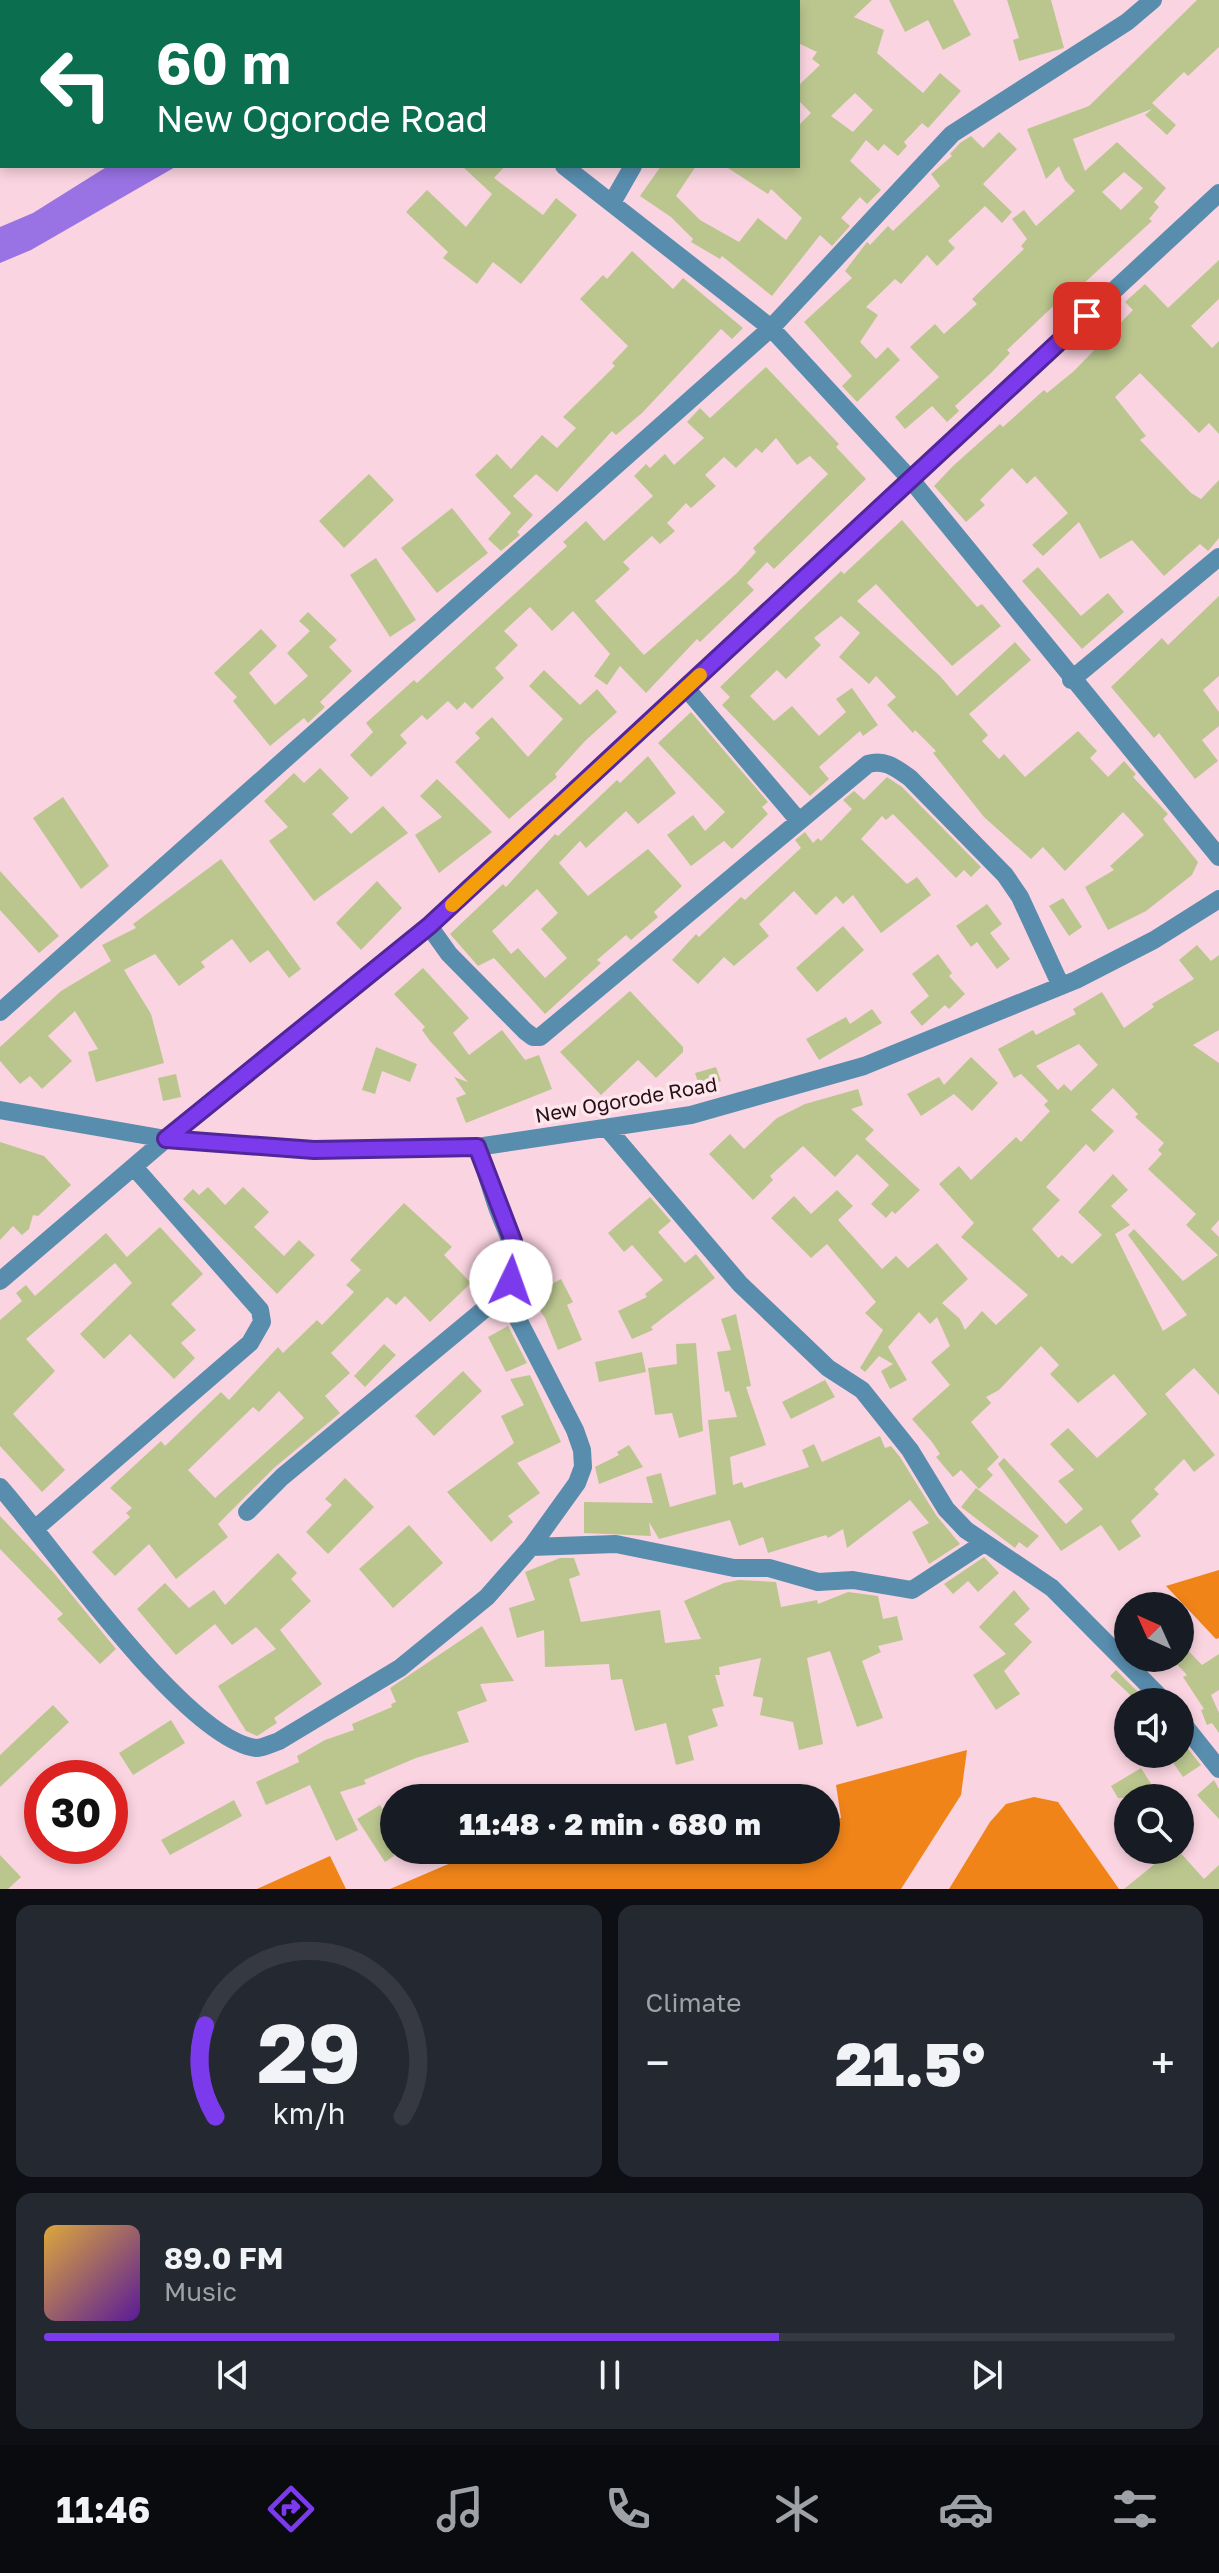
<!DOCTYPE html>
<html lang="en">
<head>
<meta charset="utf-8">
<style>
	:root { --surface:#171b24; --page:#242831; --text:#f1f3f6; --muted:#9ea1a6; --line:#363941; --accent:#7c3aed }
	body { margin:0; font-family:"Golos Text",sans-serif; background:var(--page); color:var(--text); height:100vh; display:flex; flex-direction:column; font-size:30px; white-space:nowrap }
	* { box-sizing:border-box; margin:0 }
	p { font-size:26px; color:var(--muted) }
	.icon { flex:none; width:44px; height:44px; fill:none; stroke:currentColor; stroke-width:2; stroke-linecap:round; stroke-linejoin:round }
	.map { position:relative; height:1889px; overflow:hidden }
	.side { display:flex; flex-direction:column; gap:16px; padding:16px; background:#0d0f14; flex:1 }
	.side>* { flex:none }
	.guide { position:absolute; left:0px; top:0px; width:800px; height:168px; box-shadow:0 4px 12px #0003; background:#0b6e4f; color:#fff; overflow:hidden }
	.needle { width:52px; rotate:315deg }
	.buttons { position:absolute; left:1114px; top:1592px; display:grid; gap:16px }
	.buttons a { display:grid; place-items:center; width:80px; height:80px; border-radius:50%; background:var(--surface); box-shadow:0 4px 12px #0003; font-size:40px }
	.speed { position:absolute; left:24px; top:1760px; display:flex; gap:16px; font-size:40px; font-weight:700; text-align:center }
	.speed>* { display:grid; place-content:center; width:104px; height:104px; border-radius:50%; background:var(--surface); box-shadow:0 4px 12px #0003; line-height:1 }
	.speed .limit { border:12px solid #d22; background:#fff; color:#111 }
	.pin { position:absolute; display:grid; place-items:center; width:68px; height:68px; color:#fff; margin:-34px; border-radius:16px; box-shadow:0 4px 12px #0006 }
	.me { position:absolute; width:88px; margin:-44px; rotate:3deg; stroke-linejoin:round; filter:drop-shadow(0 0 6px #0008) }
	.turn { display:flex; align-items:center; gap:28px; height:168px; padding:0 24px; font-size:36px }
	.turn .icon { width:104px; height:104px; stroke-width:2.5 }
	.turn b { display:block; font-size:56px; line-height:68px }
	.big { font-size:60px; font-weight:800; line-height:1.1 }
	.side .widget { flex:1; display:flex; flex-direction:column; justify-content:center; gap:12px; min-width:0; padding:0 28px; border-radius:16px; background:var(--page) }
	.side .dial { align-items:center; gap:0 }
	.dial svg { height:208px; overflow:visible; fill:none; stroke:var(--line); stroke-width:7; stroke-linecap:round; text-anchor:middle }
	.dial text { fill:var(--text); stroke:none }
	.song { display:flex; align-items:center; gap:24px }
	.cover { width:96px; height:96px; border-radius:12px; background:linear-gradient(135deg,hsl(40 70% 55%),hsl(270 70% 35%)) }
	.played { height:8px; border-radius:4px; background:linear-gradient(90deg,var(--accent) 65%,var(--line) 65%) }
	.keys { display:flex; justify-content:space-around; direction:ltr }
	.heat { display:flex; justify-content:space-between; align-items:center; font-size:44px; direction:ltr }
	.side .tiles { flex:1; display:grid; gap:16px; grid-template-columns:1fr 1fr }
	.widget:last-child { grid-column:span 2 }
	.trip { position:absolute; left:380px; top:1784px; width:460px; height:80px; border-radius:40px; background:var(--surface); box-shadow:0 4px 12px #0003; font-weight:800; line-height:80px; text-align:center }
	.tabs { display:flex; height:128px; justify-content:space-around; align-items:center; background:#090b0e; color:var(--muted) }
	.tabs .icon { width:56px; height:56px }
	.tabs .selected { color:var(--accent) }
	.tabs b { font-size:36px; color:var(--text) }
	.map>svg:first-child { display:block }
</style>
</head>
<body>
<div class="map">
<svg width="1219" height="1889" viewBox="0 0 1219 1889">
	<rect width="100%" height="100%" fill="#fad4e0"/>
	<path fill="#f08419" d="M1219 1570V1638L1216 1639 1166 1586Z
		M967 1750 961 1795 901 1889H390L481 1850H604L640 1860 687 1850H826V1821L841 1818 836 1785Z
		M1034 1797 1058 1802 1119 1889H949L990 1822 1006 1804Z
		M330 1856 346 1889H257Z"/>
	<path fill="#9972e4" d="M108 166H177L31 250 0 263V227L33 213Z"/>
	<path fill="#bbc68f" fill-rule="evenodd" d="M798 0H872L854 17 884 30 877 53 923 93 940 73 961 91 928 128 922 123 904 142 907 146 898 156 884 144 878 151 866 140 850 161 881 190 867 204 860 197 841 218 850 226 832 246 820 235 772 296 722 256 720 259 691 242 693 239 671 217 640 196 661 166H696L676 196 700 220 739 242 758 218 786 240 802 218 771 189 768 194 725 166H798V126L811 113 798 100V86L820 65 812 59 817 52 798 43ZM855 93 873 110 853 132 831 116Z
		M889 0H953L971 35 943 50 928 20 905 32Z
		M1007 0H1051L1064 48 1019 61 1013 40 1019 38Z
		M1197 0H1219V47L1188 76 1184 72 1152 103 1176 125 1167 135 1145 115 1152 109 1073 139 1085 171 1117 142 1166 188 1154 202 1159 207 1149 219 1152 221 1071 295 1068 292 1007 350 1010 353 992 372 955 406 959 411 947 422 932 406 905 429 895 417 939 377 910 347 935 324 944 334 977 304 972 299 1024 249 1021 246 1027 239 1012 219 1024 210 1036 226 1075 191 1065 180 1059 166 1046 179 1027 129 1089 106ZM1124 172 1143 188 1121 210 1102 192Z
		M999 132 1017 149 983 184 1012 212 1002 223 985 206 948 241 955 248 937 266 927 255 901 284 895 279 866 307 878 315 860 342 876 359 888 347 900 360 857 402 842 386 852 376 804 322 852 278 845 271 867 242 870 245 888 226 893 231 940 186 931 174 952 156 950 154 960 143 971 136 983 148Z
		M462 166H505L494 178 543 215 556 198 577 215 521 284 493 262 477 284 443 258 448 252 406 212 427 190 466 227 492 194Z
		M632 251 673 289 683 278 743 328 732 339 721 329 642 413 616 435 612 431 557 492 536 474 513 496 533 515 517 532 520 535 501 551 488 539 511 513 475 475 497 454 511 469 542 435 557 448 576 428 563 417 615 366 612 363 628 346 580 299 603 275 607 279Z
		M1219 260V299L1191 326 1212 348 1219 341V434L1209 423 1199 433 1140 373 1115 397 1146 436 1140 440 1191 493 1201 499 1219 480V538L1208 551 1200 544 1164 576 1132 540 1100 559 1079 522 1043 556 1032 545 1068 513 1035 476 1027 484 1012 468 980 500 985 505 966 522 934 486 953 466 1000 424 1003 427 1044 390 1047 393 1074 371 1133 310 1125 302 1145 284 1168 308Z
		M766 367 839 444 836 447 866 479 774 569 767 562 747 583 754 590 700 642 697 639 646 693 620 666 607 685 594 676 610 654 573 611 552 631 530 607 504 631 518 645 495 668 504 678 472 709 465 702 457 710 448 701 427 720 422 715 400 735 407 743 371 777 350 755 373 732 366 723 414 680 417 683 567 546 563 542 586 521 604 541 653 496 634 476 646 464 650 468 665 454 674 465 704 438 687 422 700 408 710 418ZM776 438 797 465 810 456 828 474 753 548 756 552 737 573 644 655 595 601 630 569 623 562 652 536 660 544 675 531 667 523 686 503 691 508 716 486 705 475 724 457 736 468 756 448 762 453Z
		M369 474 394 500 344 548 319 521Z
		M452 508 488 553 437 593 401 548Z
		M902 520 977 607 982 604 1001 626 952 666 876 584 857 601 940 676 957 696 1015 642 1031 660 969 714 988 735 982 741 999 759 1004 754 1025 777 1078 731 1097 751 1090 758 1108 777 1124 761 1132 770 1136 774 1133 777 1168 814 1163 819 1198 862 1192 875 1146 911 1108 930 1085 887 1114 870 1110 866 1144 835 1123 812 1065 871 1043 847 1031 859 984 817 933 753 936 751 915 730 913 733 887 705 896 697 876 676 869 684 839 657 860 633 841 616 814 638 821 645 786 679 777 670 750 696 774 721 792 706 819 736 846 712 836 699 852 688 878 725 863 736 860 731 819 767 829 779 810 796 722 705 730 697 720 687 841 571 844 574Z
		M376 558 416 620 390 637 350 575Z
		M1038 567 1081 616 1108 593 1124 612 1082 649 1022 581Z
		M1219 596V676L1203 690 1219 712V726L1202 740 1218 761 1195 779 1159 733 1154 738 1111 687 1162 638 1168 645Z
		M308 612 337 640 329 647 352 671 320 702 325 707 308 723 304 718 270 746 233 701 237 697 214 673 261 629 277 646 249 673 275 705 308 676 287 653 310 631 299 621Z
		M544 670 580 705 597 689 617 712 585 741 555 774 557 777 509 819 455 762 480 738 475 733 492 717 528 757 563 719 529 686Z
		M691 712 768 802 762 807 768 814 732 849 724 841 691 866 667 835 693 815 705 831 725 812 658 743Z
		M648 756 676 793 638 824 626 811 586 848 580 841 559 863 588 896 648 849 682 886 654 912 658 917 631 940 626 935 597 960 601 963 545 1014 494 958 478 966 450 934 503 884 506 887 555 834 558 836 617 780 620 783ZM537 889 558 913 541 929 567 958 545 978 518 948 511 954 492 931Z
		M320 768 349 798 332 814 351 834 383 806 408 833 314 901 269 841 288 827 264 801 294 773 304 783Z
		M887 777 902 787 981 867 971 877 964 870 956 878 893 814 886 820 882 816 861 839 907 884 917 877 931 895 881 933 853 895 843 904 836 896 816 915 794 891 759 924 769 936 734 966 724 957 698 984 672 960 696 934 699 937 741 897 745 900 801 848 795 840 805 832 813 843 818 838 821 841 852 809 843 800 854 791 864 800Z
		M437 779 492 832 439 873 415 835 442 817 420 796Z
		M63 797 109 866 81 889 33 818Z
		M221 859 301 969 289 978 268 950 250 963 232 939 201 962 205 967 179 986 155 954 124 970 151 1014 164 1063 96 1082 88 1052 98 1049 75 1011 48 1036 72 1061 42 1089 30 1076 20 1084 0 1061V1047L61 991 111 961 102 945 136 928 133 924Z
		M0 871 59 936 39 953 0 910Z
		M377 881 402 908 361 950 336 923Z
		M1063 898 1082 927 1069 936 1049 906Z
		M987 904 1002 924 990 933 1010 959 997 969 977 942 971 947 956 926Z
		M843 926 864 950 817 992 796 968Z
		M1197 945 1211 961 1219 955V1030L1193 1045 1219 1063V1220L1211 1229 1219 1237V1395L1194 1368 1165 1394 1215 1455 1194 1472 1184 1459 1154 1489 1159 1494 1131 1521 1141 1536 1119 1551 1101 1525 1061 1551 998 1464 1004 1458 1066 1524 1083 1509 1058 1481 1074 1470 1050 1444 1068 1428 1097 1458 1147 1414 1114 1374 1078 1403 1050 1374 1059 1365 1041 1346 999 1390 986 1397 991 1403 971 1422 999 1457 987 1469 993 1475 979 1489 961 1470 953 1477 936 1457 940 1454 932 1442 912 1419 950 1385 931 1362 950 1346 937 1317 930 1324 919 1312 888 1347 907 1380 890 1389 881 1371 893 1364 879 1356 865 1372 860 1368 883 1330 865 1313 876 1302 827 1244 811 1258 771 1218 794 1196 811 1214 837 1190 853 1206 838 1220 882 1269 896 1256 908 1268 937 1243 968 1279 942 1303 960 1319 965 1330 982 1311 996 1325 1028 1295 961 1237 974 1223 939 1184 959 1166 971 1180 1016 1137 1021 1142 1050 1111 1044 1105 1048 1101 1021 1074 1014 1078 998 1049 1033 1030 1036 1035 1076 1014 1073 1009 1102 992 1124 1028 1154 1007 1152 1004 1194 979 1179 960ZM1079 1044 1098 1065 1071 1091 1064 1084 1058 1090 1036 1066ZM1113 1088 1138 1114 1135 1117 1164 1143 1158 1150 1162 1154 1148 1169 1196 1214 1186 1225 1218 1255 1183 1281 1134 1229 1128 1235 1187 1315 1163 1331 1115 1234 1130 1225 1111 1206 1128 1190 1113 1174 1078 1212 1102 1235 1072 1264 1062 1255 1058 1258 1032 1229 1060 1200 1046 1187 1086 1144 1094 1152 1114 1131 1091 1110Z
		M938 954 952 973 949 976 965 994 949 1009 945 1005 922 1026 910 1012 929 996 912 974Z
		M423 968 469 1018 453 1033 469 1055 502 1030 525 1060 539 1055 552 1089 466 1123 456 1098 466 1094 454 1077 468 1082 430 1041 422 1030 425 1027 394 994Z
		M630 991 683 1047V1052L656 1078 638 1060 601 1095 560 1052Z
		M872 1009 882 1023 819 1060 806 1039 846 1017 850 1024Z
		M376 1047 417 1064 410 1082 382 1071 375 1094 362 1090Z
		M971 1057 998 1083 972 1111 954 1094 921 1116 907 1094 939 1077 944 1085Z
		M716 1067 721 1081 700 1088 695 1073Z
		M176 1074 181 1097 163 1101 158 1078Z
		M858 1089 863 1105 851 1109 874 1130 865 1139 920 1190 895 1214 892 1211 886 1218 871 1204 889 1185 857 1154 835 1177 803 1146 770 1176 773 1180 753 1200 709 1154 730 1134 744 1149 777 1118 805 1104Z
		M0 1142 44 1156 71 1185 38 1216 33 1215 29 1229 22 1235 13 1226 0 1240Z
		M208 1187 225 1205 243 1187 269 1212 254 1227 284 1256 299 1240 315 1255 277 1294 183 1199 193 1189 199 1195Z
		M650 1197 671 1221 658 1232 685 1263 696 1254 715 1278 651 1327 653 1330 632 1339 618 1311 647 1297 645 1294 663 1280 632 1245 624 1252 608 1233Z
		M404 1203 452 1247 444 1255 471 1283 430 1322 405 1296 396 1305 387 1297 331 1353 350 1373 325 1396 340 1413 274 1468 218 1524 228 1537 176 1579 149 1544 115 1576 92 1552 130 1517 126 1513 132 1508 110 1488 161 1441 165 1446 221 1392 229 1400 278 1347 283 1353 317 1320 322 1325 354 1292 346 1285 361 1270 350 1260ZM279 1391 304 1418 215 1498 188 1470 253 1407 259 1412Z
		M160 1227 203 1274 171 1304 196 1330 181 1343 195 1358 174 1379 130 1334 104 1359 80 1334 132 1283 115 1263 26 1339 55 1371 13 1414 65 1470 42 1492 0 1446V1320L22 1301 16 1293 26 1285 35 1296 106 1233 127 1257Z
		M561 1279 573 1302 567 1305 582 1340 558 1350 545 1318 530 1296Z
		M736 1314 751 1386 746 1387 766 1445 730 1457 733 1485 742 1482 744 1488 809 1467 802 1450 814 1444 822 1462 880 1436 885 1448 891 1446 900 1457 936 1515 960 1544 929 1564 912 1532 929 1523 910 1500 847 1548 843 1529 828 1538 826 1535 768 1553 763 1537 739 1546 730 1520 659 1539 649 1522 651 1536 584 1533V1502L653 1503 646 1477 661 1473 670 1507 716 1494 708 1420 737 1417 729 1391 725 1392 717 1352 731 1350 721 1319Z
		M508 1326 527 1363 506 1372 488 1337Z
		M696 1343 703 1431 679 1438 672 1413 655 1415 648 1368 677 1364 676 1344Z
		M384 1344 396 1355 365 1387 354 1376Z
		M642 1352 646 1372 599 1382 595 1362Z
		M463 1371 482 1391 434 1436 415 1416Z
		M530 1375 561 1442 517 1463 540 1493 508 1516 513 1522 491 1542 447 1492 514 1443 501 1416 524 1405 510 1379Z
		M825 1380 835 1397 791 1419 782 1402Z
		M629 1445 643 1467 599 1484 595 1467 619 1455 617 1452Z
		M345 1478 374 1507 328 1554 306 1532 332 1505 325 1499Z
		M976 1488 1039 1536 1027 1548 1019 1542 1015 1548 961 1507Z
		M0 1516 53 1572 116 1649 100 1664 57 1619 63 1614 0 1549Z
		M409 1525 443 1563 393 1608 359 1569Z
		M278 1553 297 1573 291 1579 311 1601 280 1630 322 1684 274 1718 277 1723 257 1736 246 1731 218 1686 276 1649 256 1627 232 1645 215 1624 176 1655 137 1609 165 1583 189 1608 214 1590 225 1605Z
		M984 1557 999 1573 978 1592 968 1581 953 1594 944 1584Z
		M560 1558H574L580 1575 569 1579 581 1622 660 1610 665 1643 701 1639 684 1601 724 1583 739 1580 776 1582 781 1607 817 1600 818 1604 848 1592 878 1596 883 1619 897 1616 903 1640 878 1646 881 1652 862 1661 883 1718 857 1727 830 1651 807 1658 823 1744 799 1750 793 1722 760 1715 763 1698 753 1696 761 1658 719 1667 720 1675H715L724 1706 712 1709 718 1726 688 1736 694 1760 676 1765 666 1723 635 1731 622 1679 611 1680 609 1664 545 1667 544 1630 517 1638 509 1608 535 1600 525 1572Z
		M1014 1590 1030 1609 1014 1624 1032 1642 1004 1671 1020 1694 996 1710 973 1675 1006 1654 979 1627Z
		M482 1626 514 1681 480 1684 487 1701 457 1712 469 1742 416 1758 364 1780 366 1784 340 1792 358 1830 336 1841 310 1785 266 1805 256 1782 299 1762 297 1756 325 1740 354 1730 352 1724 392 1707 391 1704 396 1702 390 1688Z
		M1180 1642 1202 1665 1219 1654V1690L1211 1695 1219 1713V1733L1212 1723 1207 1725 1201 1710 1204 1709 1183 1677 1187 1675 1171 1658H1180Z
		M1116 1670 1143 1697 1138 1702 1110 1676Z
		M53 1705 69 1722 0 1787V1755Z
		M171 1720 185 1743 133 1775 119 1753Z
		M1180 1739 1201 1765 1183 1777 1167 1754H1180Z
		M1141 1768 1155 1790 1141 1798H1118L1111 1786Z
		M1214 1780 1219 1789V1819L1197 1795Z
		M234 1800 242 1816 170 1855 161 1840Z
		M380 1805 394 1827V1856L385 1862 357 1819Z
		M1172 1850H1178L1204 1879 1219 1865V1889H1124Z
		M0 1855 21 1877 8 1889H0Z"/>
	<g fill="none" stroke-linecap="round" stroke-linejoin="round">
		<path stroke="#588dae" stroke-width="18" d="M330 0 333 2
			M715 2 716 0
			M564 166 771 328 912 481 1219 857
			M613 201 633 166
			M1071 680 1219 557
			M686 688 799 821
			M429 926 449 954 525 1031 533 1037H540L868 764C885 759 896 768 910 778L1005 875 1020 897 1061 986
			M0 1012 771 328 952 134 1127 22 1153 0
			M0 1110 166 1139 314 1150 477 1147 691 1115 864 1066 1076 980 1154 940 1219 899
			M607 1128 740 1284 828 1368 862 1390 910 1450 946 1509 966 1530 1052 1588 1165 1702
			M0 1281 166 1139 429 926 1219 193
			M0 1487C50 1543 186 1740 256 1748 263 1748 273 1743 279 1741L400 1668 487 1597 531 1547 577 1483 583 1467 582 1450 575 1430 503 1290
			M247 1512 282 1477 493 1302C527 1261 513 1250 497 1207 490 1187 485 1167 477 1147
			M36 1528 250 1343 262 1322 260 1310 134 1167
			M531 1547 616 1544 734 1568H769L818 1582 853 1580 912 1590 984 1543
			M1180 1720 1219 1769"/>
	</g>
	<g fill="none" stroke-linecap="round" stroke-linejoin="round">
		<defs>
			<path id="route" d="M511 1281 516 1260 513 1241 477 1147 314 1150 166 1139 429 926 1087 316"/>
		</defs>
		<use href="#route" stroke="#51269a" stroke-width="20"/>
		<use href="#route" stroke="#7c3aed" stroke-width="14"/>
		<path stroke="#f59e0b" stroke-width="14" d="M452 905 700 675"/>
	</g>
	<g text-anchor="middle" stroke-width="7" stroke-linejoin="round" paint-order="stroke">
		<g font-size="20" fill="#251017" stroke="#ffe6ed">
			<text transform="translate(626 1100) rotate(-10)" y="7">New Ogorode Road</text>
		</g>
	</g>
</svg>
<div class="buttons">
<a><svg class="needle" viewBox="-14 -14 28 28"><path d="M0-13l5 13h-10z" fill="#e53935"/><path d="M0 13l5-13h-10z" fill="#9ea1a6"/></svg></a>
<a><svg class="icon" aria-label="sound" viewBox="0 0 24 24"><path d="M4 9h4l5-4v14l-5-4H4zM17 9q2 3 0 6"/></svg></a>
<a><svg class="icon" aria-label="search" viewBox="0 0 24 24"><circle cx="10" cy="10" r="6"/><path d="M15 15l6 6"/></svg></a>
</div>
<div class="speed"><div class="limit">30</div></div>
<div class="pin" style="left:1087px;top:316px;background:#d93025"><svg class="icon" aria-label="arrive" viewBox="0 0 24 24"><path d="M6 21V4h12l-3 4 3 4H6"/></svg></div>
<svg class="me" style="left:511px;top:1281px" viewBox="-20 -20 40 40"><circle r="19" fill="#fff"/><path d="M0-13L10 11 0 6-10 11z" fill="#7c3aed"/></svg>
<div class="trip">11:48 · 2 min · 680 m</div>
<div class="guide">
<div class="turn"><svg class="icon" aria-label="left" viewBox="0 0 24 24"><path d="M17 20v-9H6M10 6l-5 5 5 5"/></svg><div><b>60 m</b>New Ogorode Road</div></div>
</div>
</div>
<section class="side">
<div class="tiles">
<div class="widget dial"><svg viewBox="0 0 100 80">
<path d="M14 69A42 42 0 1 1 86 69"/>
<path d="M14 69A42 42 0 0 1 10 34" stroke="#7c3aed"/>
<text x="50" y="56" font-size="32" font-weight="700">29</text>
<text x="50" y="72" font-size="11">km/h</text>
</svg></div>
<div class="widget"><p>Climate</p>
<div class="heat"><a>−</a><b class="big">21.5°</b><a>+</a></div>
</div>
<div class="widget">
<div class="song"><i class="cover"></i><div><b>89.0 FM</b><p>Music</p></div></div>
<div class="played"></div>
<div class="keys"><svg class="icon" aria-label="previous" viewBox="0 0 24 24"><path d="M18 5L8 12l10 7zM5 5v14"/></svg><svg class="icon" aria-label="pause" viewBox="0 0 24 24"><path d="M8 5v14M16 5v14"/></svg><svg class="icon" aria-label="next" viewBox="0 0 24 24"><path d="M6 5l10 7-10 7zM19 5v14"/></svg></div>
</div>
</div>
</section>
<nav class="tabs">
<b>11:46</b>
<svg class="icon selected" aria-label="directions" viewBox="0 0 24 24"><path d="M12 3l9 9-9 9-9-9zM9 14v-3h6M13 9l2 2-2 2"/></svg>
<svg class="icon" aria-label="music" viewBox="0 0 24 24"><path d="M9 18V5l10-2v13"/><circle cx="6" cy="18" r="3"/><circle cx="16" cy="16" r="3"/></svg>
<svg class="icon" aria-label="phone" viewBox="0 0 24 24"><path d="M5 4h4l2 5-3 2q2 4 5 5l2-3 5 2v4C11 20 4 13 5 4z"/></svg>
<svg class="icon" aria-label="climate" viewBox="0 0 24 24"><path d="M12 3v18M4 7l16 10M4 17L20 7"/></svg>
<svg class="icon" aria-label="car" viewBox="0 0 24 24"><path d="M5 17H2v-5l4-1 3-4h7l3 4 3 1v5h-3M9 17h6M6 11h13"/><circle cx="7" cy="17" r="2"/><circle cx="17" cy="17" r="2"/></svg>
<svg class="icon" aria-label="filters" viewBox="0 0 24 24"><path d="M4 7h16M4 17h16"/><circle cx="9" cy="7" r="2"/><circle cx="15" cy="17" r="2"/></svg>
</nav>
</body>
</html>
